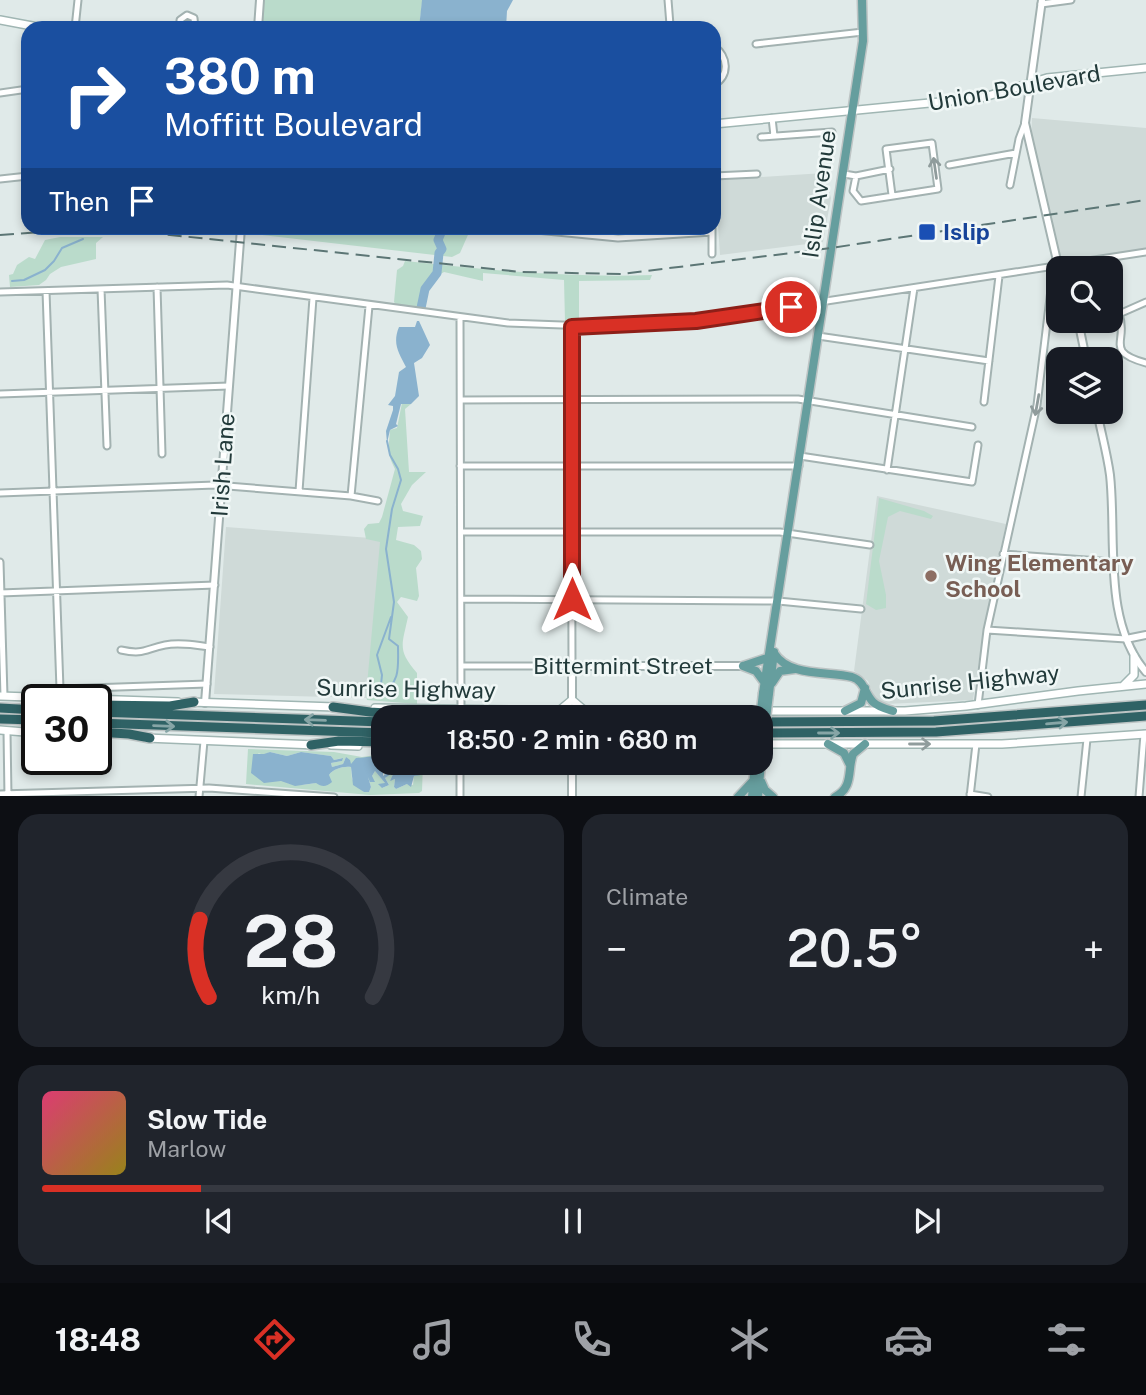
<!DOCTYPE html>
<html lang="en">
<head>
<meta charset="utf-8">
<style>
	:root { --surface:#171b24; --page:#20242c; --text:#f1f3f6; --muted:#9ea1a6; --line:#363941; --accent:#d93025 }
	body { margin:0; font-family:"Public Sans",sans-serif; background:var(--page); color:var(--text); height:100vh; display:flex; flex-direction:column; font-size:26px; white-space:nowrap }
	* { box-sizing:border-box; margin:0 }
	p { font-size:23px; color:var(--muted) }
	.icon { flex:none; width:38px; height:38px; fill:none; stroke:currentColor; stroke-width:2; stroke-linecap:round; stroke-linejoin:round }
	.map { position:relative; height:796px; overflow:hidden }
	.details { display:flex; flex-direction:column; gap:18px; padding:18px; background:#0d0f14; flex:1 }
	.details>* { flex:none }
	.top-card { position:absolute; left:21px; top:21px; width:700px; height:214px; border-radius:21px; box-shadow:0 4px 10px #0003; background:#1a4fa0; color:#fff; overflow:hidden }
	.fabs { position:absolute; left:1046px; top:256px; display:grid; gap:14px }
	.fabs a { display:grid; place-items:center; width:77px; height:77px; border-radius:14px; background:var(--surface); box-shadow:0 4px 10px #0003; font-size:35px }
	.speed { position:absolute; left:21px; top:684px; display:flex; gap:14px; font-size:35px; font-weight:700; text-align:center }
	.speed>* { display:grid; place-content:center; width:91px; height:91px; border-radius:50%; background:var(--surface); box-shadow:0 4px 10px #0003; line-height:1 }
	.speed .limit { border:4px solid #111; border-radius:10px; background:#fff; color:#111 }
	.pin { position:absolute; display:grid; place-items:center; width:60px; height:60px; color:#fff; margin:-30px; border:4px solid #fff; border-radius:50%; box-shadow:0 2px 7px #0007 }
	.me { position:absolute; width:77px; margin:-38px; rotate:0deg; stroke-linejoin:round; filter:drop-shadow(0 0 5px #0008) }
	.turn { display:flex; align-items:center; gap:24px; height:147px; padding:0 28px; font-size:32px }
	.turn .icon { width:91px; height:91px; stroke-width:2.5 }
	.turn b { display:block; font-size:49px; line-height:60px }
	.then { display:flex; align-items:center; height:66px; padding:0 28px; background:#0003; gap:14px; font-size:26px }
	.big { font-size:52px; font-weight:600; line-height:1.1 }
	.details .widget { flex:1; display:flex; flex-direction:column; justify-content:center; gap:10px; min-width:0; padding:0 24px; border-radius:21px; background:var(--page) }
	.details .dial { align-items:center; gap:0 }
	.dial svg { height:182px; overflow:visible; fill:none; stroke:var(--line); stroke-width:7; stroke-linecap:round; text-anchor:middle }
	.dial text { fill:var(--text); stroke:none }
	.song { display:flex; align-items:center; gap:21px }
	.cover { width:84px; height:84px; border-radius:10px; background:linear-gradient(135deg,hsl(340 70% 55%),hsl(50 70% 35%)) }
	.played { height:7px; border-radius:4px; background:linear-gradient(90deg,var(--accent) 15%,var(--line) 15%) }
	.keys { display:flex; justify-content:space-around; direction:ltr }
	.heat { display:flex; justify-content:space-between; align-items:center; font-size:38px; direction:ltr }
	.details .tiles { flex:1; display:grid; gap:18px; grid-template-columns:1fr 1fr }
	.widget:last-child { grid-column:span 2 }
	.trip { position:absolute; left:371px; top:705px; width:402px; height:70px; border-radius:21px; background:var(--surface); box-shadow:0 4px 10px #0003; font-weight:600; line-height:70px; text-align:center }
	.tab-bar { display:flex; height:112px; justify-content:space-around; align-items:center; background:#090b0e; color:var(--muted) }
	.tab-bar .icon { width:49px; height:49px }
	.tab-bar .selected { color:var(--accent) }
	.tab-bar b { font-size:32px; color:var(--text) }
	.map>svg:first-child { display:block }
</style>
</head>
<body>
<div class="map">
<svg width="1146" height="797" viewBox="0 0 1146 797">
	<rect width="100%" height="100%" fill="#e0eae9"/>
	<path fill="#cfdad8" d="M1032 118 1146 128V249L1060 261 1031 140Z
		M824 173 831 198 823 242 720 255 715 180Z
		M877 496 1006 524 984 628 973 700 886 704 875 698 868 681 854 671Z
		M226 527 384 539 367 698 214 694Z"/>
	<path fill="#badbcb" d="M261 0H422V3L419 28H258Z
		M251 228H439V233L443 234 452 228H471L460 253 452 257 262 235Z
		M60 237H103L96 243V259L61 267 50 274 46 280 39 285 10 287 9 275 13 274 17 265 29 257 35 259 45 240Z
		M405 261C488 270 569 278 652 275L650 280 579 281V322H565L564 280 483 273V281L444 272C430 280 427 296 423 310L396 305 394 302 397 270 403 266Z
		M402 403 411 404 405 409 409 472H426L412 485 401 504 403 511 423 516 420 526 398 527 396 540 414 545 421 551 422 559 416 568 419 596 417 601 401 597 397 602 408 617C402 645 397 650 417 673V704L367 700 366 696 380 542 366 539 364 529 368 524 379 523 382 517 395 469C386 452 389 448 390 430L397 428Z
		M879 498 924 511 933 516 931 519 900 511 888 517 879 561 886 595V608L876 610 866 604Z
		M248 749 334 752 362 757 383 754V757L361 759 350 765 346 757 343 764 332 767 331 763 342 761V758L334 760 331 756 301 752 287 756 270 752 264 755 258 753C286 787 285 790 329 780V775C333 769 343 766 351 767L352 779 364 792H369L371 787 368 777 372 776 375 771 386 784 382 788 389 785 385 778 392 772H394L391 780 395 779 394 787 396 789 407 784 413 785 414 776 421 774 415 768 418 763H423L422 791 419 793 370 795 246 784Z"/>
	<path fill="#8ab2ce" d="M422 0H513L507 11 506 28H419Z
		M417 321H419L430 345 422 358 414 363 419 396 411 404H401L396 424 398 426 390 430 387 443 386 431 393 410V406L388 405 395 396 399 372 406 367C399 353 392 344 399 327H415Z
		M270 752 287 756 301 752 331 756 334 760 343 758 342 761 331 763 332 767 343 764 346 757 350 760 351 764 356 758C363 758 379 755 383 757V776L392 767 391 763H418L415 768 421 775 414 776 411 787 407 784 396 789 394 787 395 779 390 781 394 772 385 778 389 785 382 788 378 784 385 783 375 771 372 776 375 782H370L368 777 371 787 369 792H364L353 785 351 767C343 766 333 769 329 775L332 782C326 787 322 787 316 783L295 786 281 781 264 783 251 773 253 754H264Z"/>
	<g fill="none" stroke-linecap="round" stroke-linejoin="round">
		<path stroke="#8ab2ce" stroke-width="2" d="M12 281 24 280 45 270 54 261 62 248 83 239
			M380 694 382 675 377 655 391 617
			M380 697 381 693C401 683 398 666 398 646L389 639 394 602 386 549 392 509 401 480 398 469 390 455 387 441"/>
		<path stroke="#8ab2ce" stroke-width="9" d="M421 308 425 289 437 273 439 253 442 249 438 240 443 228"/>
		<defs>
			<path id="minor" d="M668 0 670 25
				M1041 4 1071 0
				M196 26 211 28
				M75 28 78 0
				M180 28V20L187 15 194 18 195 28
				M756 44 863 32
				M714 46C728 57 730 75 714 85
				M0 93 28 89
				M772 118 774 136
				M761 137 832 132
				M949 165 1016 153
				M844 174 856 176 890 169
				M714 176 757 174
				M856 176 853 191 861 201 938 189 932 143 886 149 892 195
				M0 179 28 176
				M1010 185 1019 139 1025 123
				M516 228 618 238 712 232
				M712 254V228
				M157 287 162 454
				M101 289 107 446
				M46 291 60 689 207 684
				M0 292 227 285 508 323 616 327 696 321 1146 252
				M1111 312 1119 314C1129 341 1103 351 1146 363
				M1119 314 1146 302
				M460 318 461 709
				M818 336 989 361
				M0 394 229 386
				M461 400 798 399 972 427
				M984 402 999 276
				M800 456 972 482 978 445
				M460 466H799
				M887 470 914 288
				M299 491 313 298
				M0 493 215 485 351 496 378 501
				M351 496 369 306
				M461 532H780L870 545
				M1003 554 1114 562
				M0 562 4 696
				M0 593 215 585
				M461 599 778 601 861 609
				M987 630 1126 639
				M121 650C144 655 145 649 165 645 179 642 196 645 210 647
				M461 666H572L571 327
				M978 705 987 630 1037 405 1053 273 1058 265
				M7 731 8 797
				M460 763V797
				M0 794 209 788 334 797
				M970 794 988 797
				M199 797 204 741
				M970 797 976 744
				M1081 797 1087 739
				M1139 797 1144 734"/>
			<path id="tertiary" d="M1042 0 1025 123 1058 265 1061 268
				M258 28 260 0
				M1078 320 1086 359
				M1097 411C1101 432 1107 453 1110 475 1117 538 1102 621 1146 672
				M1126 639 1146 635
				M572 700V666H743
				M205 703 241 228
				M572 763V797"/>
			<path id="secondary" d="M0 20 43 28
				M714 124 981 98 1047 78 1146 68
				M1123 686 1134 675V656
				M0 696 178 702
				M190 702 335 707
				M375 708 572 711H905L966 706 1078 691 1146 684
				M560 710 572 700 585 711
				M0 730 37 733
				M146 738 316 745
				M761 744H1002L1146 734
				M331 745 358 746"/>
			<path id="primary" d="M774 653C789 677 827 671 852 677 865 681 864 693 873 702 878 707 886 709 893 711
				M743 666 756 671 764 682
				M743 666 767 658
				M772 683 780 671 795 669
				M763 693 863 41 862 0
				M769 694 774 652
				M845 711 861 703 865 688
				M828 744 844 753 850 765
				M761 781 765 790 773 797
				M738 797 753 781
				M752 797 755 763
				M758 797 761 763
				M835 797C854 787 847 770 853 754L865 744"/>
			<path id="motorway" d="M96 705 170 706 194 702
				M333 707 370 712 464 718
				M0 708 37 710
				M96 712 383 722
				M0 719 37 720
				M761 722 934 721 1146 705
				M96 723 383 733
				M96 732 129 734 150 738
				M761 733 936 732 1146 716
				M311 745 339 741 383 742"/>
		</defs>
		<use href="#minor" stroke="#a3b2b1" stroke-width="9"/>
		<use href="#tertiary" stroke="#a3b2b1" stroke-width="10"/>
		<use href="#secondary" stroke="#a0b6b3" stroke-width="10"/>
		<use href="#primary" stroke="#bdc4c4" stroke-width="11"/>
		<use href="#motorway" stroke="#bdc4c4" stroke-width="12"/>
		<use href="#minor" stroke="#fff" stroke-width="5"/>
		<use href="#tertiary" stroke="#fff" stroke-width="6"/>
		<use href="#secondary" stroke="#fff" stroke-width="7"/>
		<use href="#primary" stroke="#669e9e" stroke-width="8"/>
		<use href="#motorway" stroke="#2f6265" stroke-width="9"/>
		<path stroke="#5c7675" stroke-width="2" stroke-dasharray="14 7" stroke-linecap="butt" d="M0 235 56 231H133L521 272 622 274 831 248 1146 200"/>
		<defs>
			<path id="primary-bridge" d="M760 718 763 693
				M761 760 769 694"/>
		</defs>
		<use href="#primary-bridge" stroke="#bdc4c4" stroke-width="11" stroke-linecap="butt"/>
		<use href="#primary-bridge" stroke="#669e9e" stroke-width="8"/>
	</g>
	<defs><path id="oneway-shaft" d="M-6 0H5M1.5-3L5.5 0L1.5 3" fill="none" stroke-width="1.6" stroke-linecap="round" stroke-linejoin="round" transform="scale(1.75)"/></defs>
	<g stroke="#909c9c">
		<use href="#oneway-shaft" transform="translate(935 168) rotate(-98)"/>
		<use href="#oneway-shaft" transform="translate(1037 405) rotate(100)"/>
		<use href="#oneway-shaft" transform="translate(920 744)"/>
	</g>
	<g stroke="#86a5a6">
		<use href="#oneway-shaft" transform="translate(315 720) rotate(-178)"/>
		<use href="#oneway-shaft" transform="translate(1057 723) rotate(-5)"/>
		<use href="#oneway-shaft" transform="translate(164 726) rotate(2)"/>
		<use href="#oneway-shaft" transform="translate(829 733)"/>
	</g>
	<g fill="none" stroke-linecap="round" stroke-linejoin="round">
		<defs>
			<path id="route" d="M572 599V327L696 321 791 307"/>
		</defs>
		<use href="#route" stroke="#8d1f18" stroke-width="18"/>
		<use href="#route" stroke="#d93025" stroke-width="12"/>
	</g>
	<rect fill="#1a4fb4" stroke="#f0f7f6" stroke-width="2.5" x="918" y="223" width="18" height="18" rx="3.5"/>
	<circle fill="#8d6e63" stroke="#f0f7f6" stroke-width="2.5" cx="931" cy="576" r="7"/>
	<g text-anchor="middle" stroke-width="5" stroke-linejoin="round" paint-order="stroke">
		<g font-size="23" fill="#223a3a" stroke="#f0f7f6">
			<text transform="translate(1014 88) rotate(-10)" y="8">Union Boulevard</text>
			<text transform="translate(819 194) rotate(-82)" y="8">Islip Avenue</text>
			<text transform="translate(223 465) rotate(-86)" y="8">Irish Lane</text>
			<text x="623" y="674">Bittermint Street</text>
			<text transform="translate(970 682) rotate(-6)" y="8">Sunrise Highway</text>
			<text transform="translate(406 689) rotate(1)" y="8">Sunrise Highway</text>
		</g>
		<g font-size="23" font-weight="bold" fill="#164399" stroke="#f0f7f6" text-anchor="start">
			<text x="943" y="240">Islip</text>
		</g>
		<g font-size="23" font-weight="bold" fill="#785e54" stroke="#f0f7f6" text-anchor="start">
			<text x="945" y="571">Wing Elementary<tspan x="945" dy="26">School</tspan></text>
		</g>
	</g>
</svg>
<div class="fabs">
<a><svg class="icon" aria-label="search" viewBox="0 0 24 24"><circle cx="10" cy="10" r="6"/><path d="M15 15l6 6"/></svg></a>
<a><svg class="icon" aria-label="layers" viewBox="0 0 24 24"><path d="M12 4l9 5-9 5-9-5zM3 14l9 5 9-5"/></svg></a>
</div>
<div class="speed"><div class="limit">30</div></div>
<div class="pin" style="left:791px;top:307px;background:#d93025"><svg class="icon" aria-label="arrive" viewBox="0 0 24 24"><path d="M6 21V4h12l-3 4 3 4H6"/></svg></div>
<svg class="me" style="left:572px;top:599px" viewBox="-20 -20 40 40"><path d="M0-17L14 15 0 8-14 15z" fill="#d93025" stroke="#fff" stroke-width="4"/></svg>
<div class="trip">18:50 · 2 min · 680 m</div>
<div class="top-card">
<div class="turn"><svg class="icon" aria-label="right" viewBox="0 0 24 24"><path d="M7 20v-9h11M14 6l5 5-5 5"/></svg><div><b>380 m</b>Moffitt Boulevard</div></div>
<div class="then">Then<svg class="icon" aria-label="arrive" viewBox="0 0 24 24"><path d="M6 21V4h12l-3 4 3 4H6"/></svg></div>
</div>
</div>
<section class="details">
<div class="tiles">
<div class="widget dial"><svg viewBox="0 0 100 80">
<path d="M14 69A42 42 0 1 1 86 69"/>
<path d="M14 69A42 42 0 0 1 10 35" stroke="#d93025"/>
<text x="50" y="56" font-size="32" font-weight="700">28</text>
<text x="50" y="72" font-size="11">km/h</text>
</svg></div>
<div class="widget"><p>Climate</p>
<div class="heat"><a>−</a><b class="big">20.5°</b><a>+</a></div>
</div>
<div class="widget">
<div class="song"><i class="cover"></i><div><b>Slow Tide</b><p>Marlow</p></div></div>
<div class="played"></div>
<div class="keys"><svg class="icon" aria-label="previous" viewBox="0 0 24 24"><path d="M18 5L8 12l10 7zM5 5v14"/></svg><svg class="icon" aria-label="pause" viewBox="0 0 24 24"><path d="M8 5v14M16 5v14"/></svg><svg class="icon" aria-label="next" viewBox="0 0 24 24"><path d="M6 5l10 7-10 7zM19 5v14"/></svg></div>
</div>
</div>
</section>
<nav class="tab-bar">
<b>18:48</b>
<svg class="icon selected" aria-label="directions" viewBox="0 0 24 24"><path d="M12 3l9 9-9 9-9-9zM9 14v-3h6M13 9l2 2-2 2"/></svg>
<svg class="icon" aria-label="music" viewBox="0 0 24 24"><path d="M9 18V5l10-2v13"/><circle cx="6" cy="18" r="3"/><circle cx="16" cy="16" r="3"/></svg>
<svg class="icon" aria-label="phone" viewBox="0 0 24 24"><path d="M5 4h4l2 5-3 2q2 4 5 5l2-3 5 2v4C11 20 4 13 5 4z"/></svg>
<svg class="icon" aria-label="climate" viewBox="0 0 24 24"><path d="M12 3v18M4 7l16 10M4 17L20 7"/></svg>
<svg class="icon" aria-label="car" viewBox="0 0 24 24"><path d="M5 17H2v-5l4-1 3-4h7l3 4 3 1v5h-3M9 17h6M6 11h13"/><circle cx="7" cy="17" r="2"/><circle cx="17" cy="17" r="2"/></svg>
<svg class="icon" aria-label="filters" viewBox="0 0 24 24"><path d="M4 7h16M4 17h16"/><circle cx="9" cy="7" r="2"/><circle cx="15" cy="17" r="2"/></svg>
</nav>
</body>
</html>
